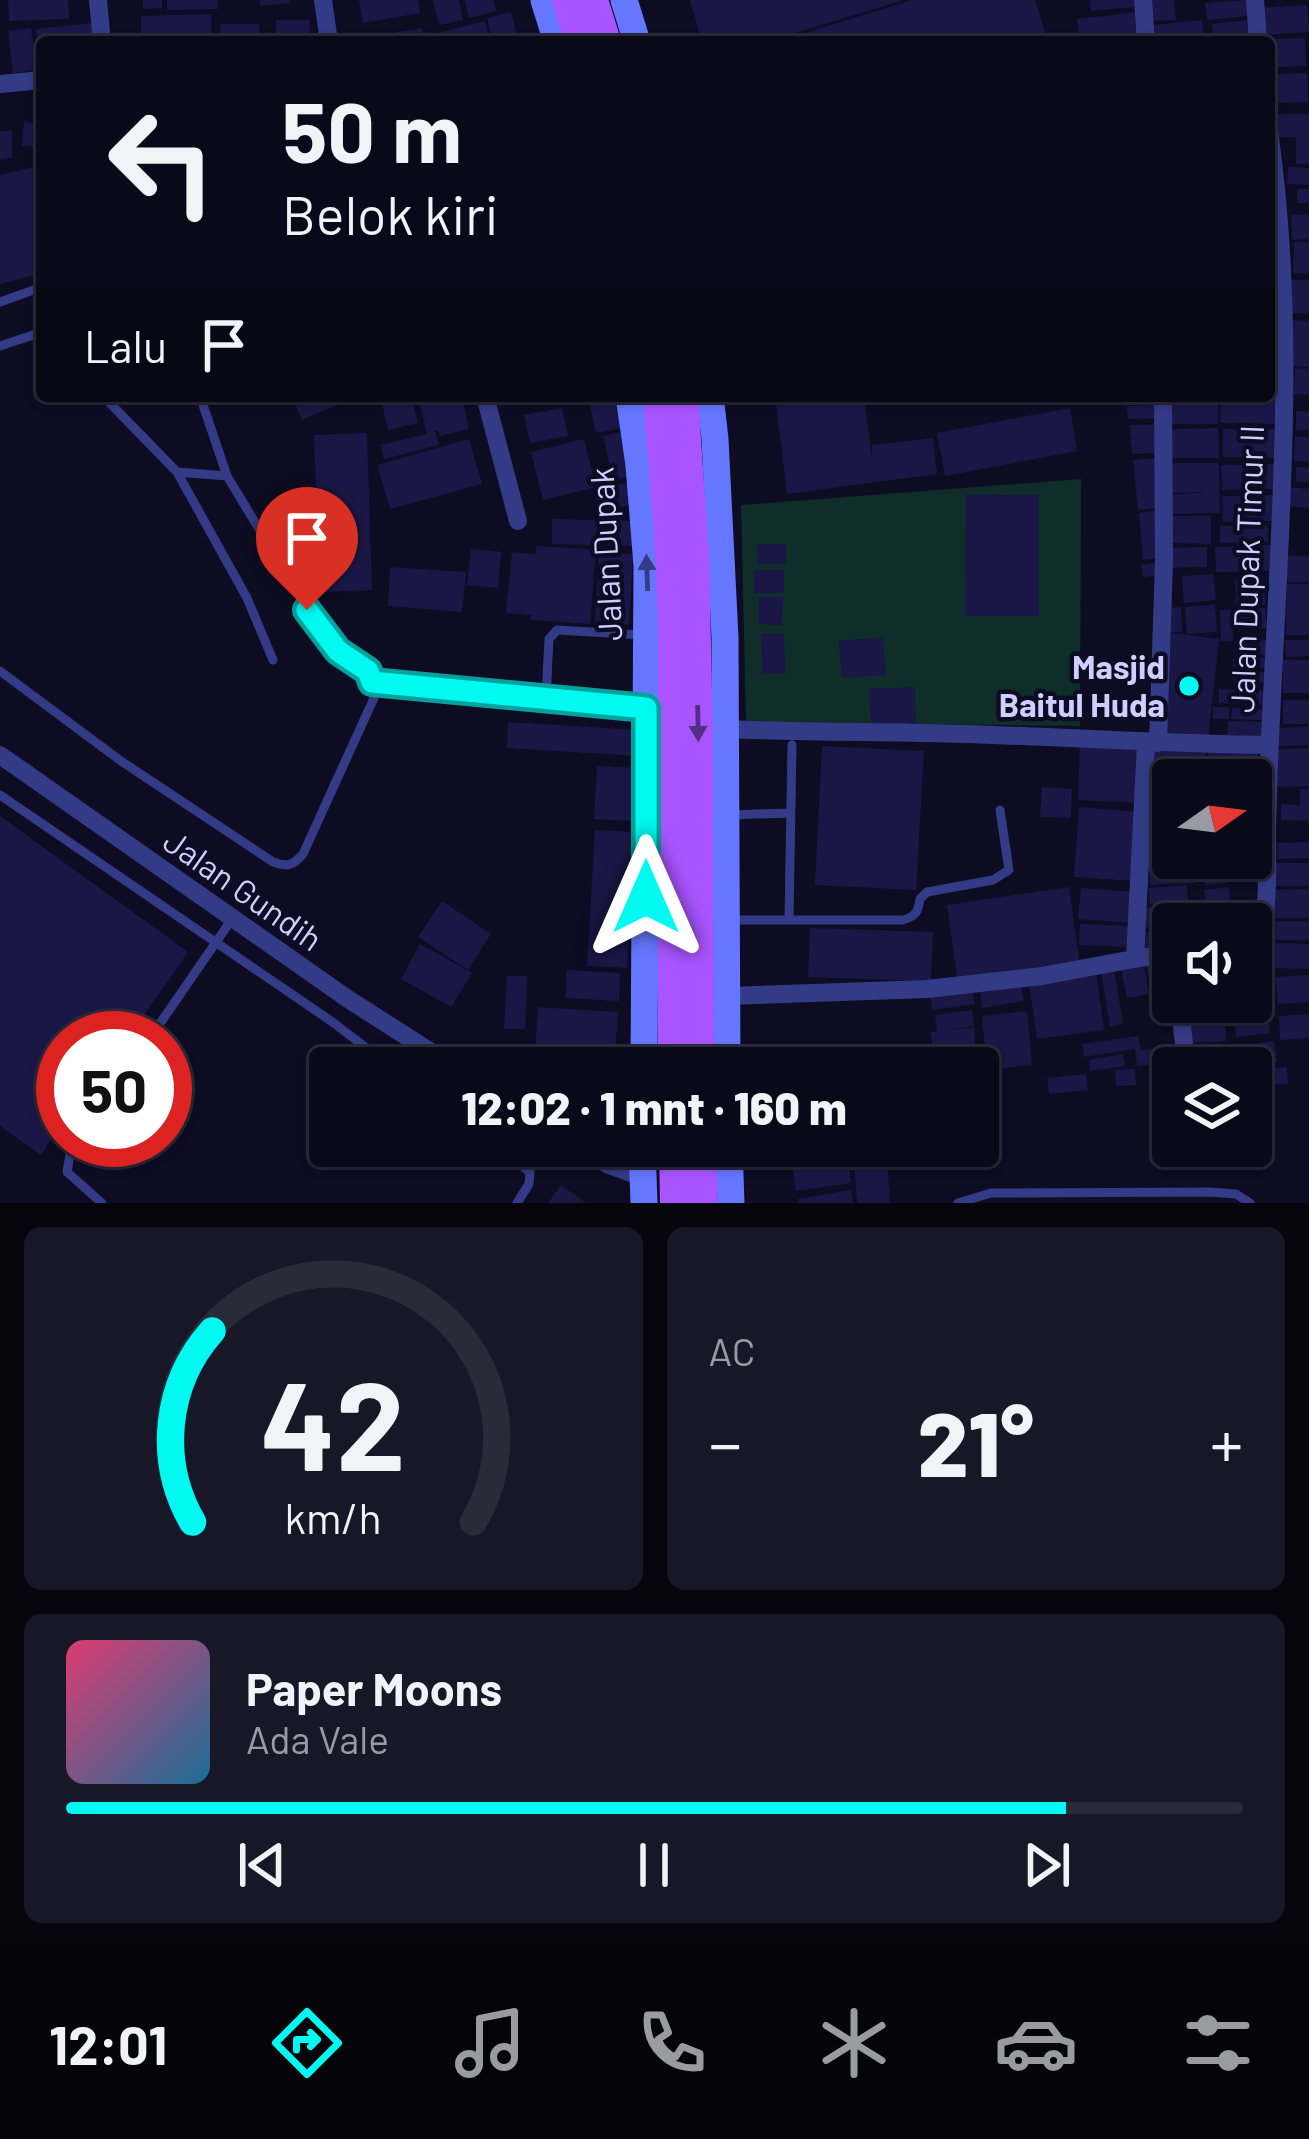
<!DOCTYPE html>
<html lang="id">
<head>
<meta charset="utf-8">
<style>
	:root { --surface:#0a091a; --page:#181727; --text:#f1f3f6; --muted:#999aa2; --line:#2a2a39; --accent:#00f9f1 }
	body { margin:0; font-family:Barlow,sans-serif; background:var(--page); color:var(--text); height:100vh; display:flex; flex-direction:column; font-size:45px; white-space:nowrap }
	* { box-sizing:border-box; margin:0 }
	p { font-size:39px; color:var(--muted) }
	.icon { flex:none; width:66px; height:66px; fill:none; stroke:currentColor; stroke-width:2; stroke-linecap:round; stroke-linejoin:round }
	.map { position:relative; height:1203px; overflow:hidden }
	.details { display:flex; flex-direction:column; gap:24px; padding:24px; background:#06050e; flex:1 }
	.details>* { flex:none }
	.banner { position:absolute; left:36px; top:36px; width:1239px; height:366px; border-radius:12px; box-shadow:0 3px 9px #0004,0 0 0 3px var(--line); background:#0a091a; color:var(--text); overflow:hidden }
	.needle { width:78px; rotate:76deg }
	.controls { position:absolute; left:1152px; top:759px; display:grid; gap:24px }
	.controls a { display:grid; place-items:center; width:120px; height:120px; border-radius:12px; background:var(--surface); box-shadow:0 3px 9px #0004,0 0 0 3px var(--line); font-size:60px }
	.speed { position:absolute; left:36px; top:1011px; display:flex; gap:24px; font-size:60px; font-weight:700; text-align:center }
	.speed>* { display:grid; place-content:center; width:156px; height:156px; border-radius:50%; background:var(--surface); box-shadow:0 3px 9px #0004,0 0 0 3px var(--line); line-height:1 }
	.speed .limit { border:18px solid #d22; background:#fff; color:#111 }
	.pin { position:absolute; display:grid; place-items:center; width:102px; height:102px; color:#fff; margin:-123px -51px; border-radius:50% 50% 50% 0; rotate:-45deg; box-shadow:0 0 12px #0007 }
	.pin .icon { rotate:45deg }
	.me { position:absolute; width:132px; margin:-66px; rotate:0deg; stroke-linejoin:round; filter:drop-shadow(0 0 9px #0008) }
	.turn { display:flex; align-items:center; gap:42px; height:252px; padding:0 48px; font-size:54px }
	.turn .icon { width:156px; height:156px; stroke-width:2.5 }
	.turn b { display:block; font-size:84px; line-height:102px }
	.then { display:flex; align-items:center; height:114px; padding:0 48px; background:#0003; gap:24px; font-size:45px }
	.big { font-size:90px; font-weight:800; line-height:1.1 }
	.details .widget { flex:1; display:flex; flex-direction:column; justify-content:center; gap:18px; min-width:0; padding:0 42px; border-radius:18px; background:var(--page) }
	.details .dial { align-items:center; gap:0 }
	.dial svg { height:312px; overflow:visible; fill:none; stroke:var(--line); stroke-width:7; stroke-linecap:round; text-anchor:middle }
	.dial text { fill:var(--text); stroke:none }
	.song { display:flex; align-items:center; gap:36px }
	.cover { width:144px; height:144px; border-radius:18px; background:linear-gradient(135deg,hsl(340 70% 55%),hsl(200 70% 35%)) }
	.played { height:12px; border-radius:6px; background:linear-gradient(90deg,var(--accent) 85%,var(--line) 85%) }
	.keys { display:flex; justify-content:space-around; direction:ltr }
	.heat { display:flex; justify-content:space-between; align-items:center; font-size:66px; direction:ltr }
	.details .tiles { flex:1; display:grid; gap:24px; grid-template-columns:1fr 1fr }
	.widget:last-child { grid-column:span 2 }
	.trip { position:absolute; left:309px; top:1047px; width:690px; height:120px; border-radius:12px; background:var(--surface); box-shadow:0 3px 9px #0004,0 0 0 3px var(--line); font-weight:800; line-height:120px; text-align:center }
	.tab-bar { display:flex; height:192px; justify-content:space-around; align-items:center; background:#04040a; color:var(--muted) }
	.tab-bar .icon { width:84px; height:84px }
	.tab-bar .current { color:var(--accent) }
	.tab-bar b { font-size:54px; color:var(--text) }
	.map>svg:first-child { display:block }
</style>
</head>
<body>
<div class="map">
<svg width="1309" height="1203" viewBox="0 0 1309 1203">
	<rect width="100%" height="100%" fill="#0d0c23"/>
	<path fill="#0f2e29" d="M1081 479 1080 726 746 722 741 505Z"/>
	<path fill="#1a1746" d="M8 0H68L69 19 9 21Z
		M143 0H162V8L143 9Z
		M167 0H218V9L167 10Z
		M260 0H290V3L260 6Z
		M359 0H418L420 13 363 23Z
		M433 0H459L463 20 439 25Z
		M465 0H493L496 11 469 18Z
		M690 0H901V1L765 42H702Z
		M912 0H1035L1048 42H776Z
		M1090 0H1134V7L1091 11Z
		M1151 0H1174L1176 20 1153 21Z
		M1246 0 1248 16 1207 20 1205 3Z
		M1307 5 1309 32 1262 35 1260 8Z
		M511 12 519 42H493L487 18Z
		M1137 12 1140 41 1079 42 1077 19Z
		M211 14 212 42H141V16Z
		M276 20H310L309 42H276Z
		M1202 20 1204 42H1155L1154 25Z
		M1249 20 1251 42H1214L1212 24Z
		M485 21 490 42H435L433 34Z
		M91 23 94 42H42V58L39 59 36 29Z
		M220 24H259L260 42H221Z
		M31 28 37 69 13 73 8 31Z
		M422 28 424 42H370L369 37Z
		M1305 38 1306 66 1276 67 1275 39Z
		M1307 73 1308 102 1274 103V74Z
		M1275 114H1309V164H1296V137H1275Z
		M24 122 42 124V147L22 146Z
		M0 131H12V158L0 159Z
		M42 165V273L0 284V175Z
		M1288 167 1309 168V185L1287 184Z
		M1297 189H1309V203H1297Z
		M1291 215H1309V239L1292 240Z
		M1294 242H1309V273H1293Z
		M1269 259H1275L1279 292H1269Z
		M1291 280H1309V313H1292Z
		M1288 320 1309 321V367L1290 366Z
		M1269 336H1278L1277 369H1269Z
		M1295 368 1309 369V395L1294 394Z
		M1269 394H1278V424L1220 423 1221 396Z
		M292 396H357L302 420Z
		M396 396H411L418 423 388 430 381 399Z
		M418 396H462L469 429 440 436 438 430 435 431 439 445 384 459 380 445 427 434Z
		M588 396H615L621 428 596 433Z
		M842 396H864L872 460V445L933 438 937 474 787 494 776 404Z
		M1124 396H1161V399L1125 404Z
		M1167 396H1218V424H1168Z
		M1158 405 1159 418 1128 419 1127 406Z
		M562 408 568 436 530 443 524 415Z
		M1070 408 1077 451 945 476 937 433Z
		M1296 411 1309 412V430H1296Z
		M1158 424 1159 453 1132 454 1130 425Z
		M1218 428 1219 458H1167L1166 429Z
		M1223 429H1275V458L1223 457Z
		M623 432 632 476 613 480 603 436Z
		M367 433 372 590 320 592 314 435Z
		M1295 437H1309V462L1294 461Z
		M469 439 482 484 390 509 377 465Z
		M584 439 596 487 543 500 531 452Z
		M1160 458V508L1138 510 1133 460Z
		M1167 463H1219L1220 513 1170 514V495L1206 492 1167 493Z
		M1277 464V489L1222 490 1221 465Z
		M1296 467 1309 468V482H1296Z
		M632 482 637 503 617 508 612 486Z
		M1287 487 1309 489V508L1286 506Z
		M966 494 1039 495V616H965Z
		M1273 495 1274 521 1223 522 1222 496Z
		M1161 510 1160 558 1143 560 1139 513Z
		M1170 516H1211V544L1170 543Z
		M552 519 632 521V546L552 544Z
		M1220 526H1268V542L1220 543Z
		M786 544V564H757V545Z
		M1272 545V571L1216 572 1215 547Z
		M536 546 596 550 590 624 531 620V615L506 613 512 552 536 554Z
		M1207 547V567L1168 568V548Z
		M471 549 501 552 498 588 467 585Z
		M599 552 633 554 629 625 595 623Z
		M1286 556H1309V582H1286Z
		M1161 562 1162 575 1143 577 1141 565Z
		M390 567 466 572 462 612 388 606Z
		M754 570H784V593H754Z
		M1213 574 1216 600 1184 603 1182 576Z
		M1235 580H1265V605L1236 606Z
		M1287 584H1309V635H1286Z
		M759 597H783L782 625 759 624Z
		M1215 605 1217 632 1187 634 1185 607Z
		M1181 607 1182 632 1163 633 1162 608Z
		M1265 608 1267 628 1238 630 1237 609Z
		M1220 610H1232L1233 641H1221Z
		M784 633 785 674H762L761 634Z
		M1171 633 1219 639 1208 739 1159 733Z
		M883 637 886 675 842 678 839 641Z
		M1269 640 1270 655 1236 656V641Z
		M1285 640H1309V656L1286 657Z
		M1268 657V668L1233 670V659Z
		M1283 660H1309V693H1283Z
		M1267 672 1268 682 1234 684 1233 674Z
		M915 687 916 725 871 727 870 689Z
		M1219 689 1268 691V705L1219 703Z
		M1283 700H1309V724H1283Z
		M1213 707H1229V719H1213Z
		M1232 708 1266 710V720L1231 719Z
		M1228 721 1267 722 1266 741 1227 740Z
		M508 722 639 730 638 756 507 748Z
		M1309 727V745L1277 746V728Z
		M1080 745 1141 747 1139 803 1078 800Z
		M822 746 924 751 916 890 815 885Z
		M1258 748 1260 794 1257 795 1262 822 1251 823V780H1211L1210 773 1245 768 1209 770 1208 750Z
		M1309 748V786L1273 787 1270 750Z
		M1152 749H1206V774H1152Z
		M597 766 636 768 633 821 594 819Z
		M1149 778H1165V795H1149Z
		M1042 787 1072 789 1071 818 1040 817Z
		M1300 789H1309V821L1281 820V804L1300 805Z
		M1173 798V822L1154 823 1152 800Z
		M1079 807 1139 812 1134 881 1074 877Z
		M0 816 188 952 128 1038H63V1120L41 1155 0 1126Z
		M1173 828V842L1151 843V829Z
		M595 830 635 832 627 968 587 966Z
		M1309 842V858L1278 859 1277 843Z
		M1173 845V858L1148 859V846Z
		M1229 858H1247L1249 880 1205 885 1202 861Z
		M1196 860 1197 883 1150 885 1148 862Z
		M1273 863H1309V886H1273Z
		M1187 885 1188 901 1150 904 1149 888Z
		M1069 887 1080 966 958 984 947 905Z
		M1229 887 1230 901 1252 899 1253 910 1207 916 1204 890Z
		M1081 888 1135 892 1133 923 1078 919Z
		M1309 889V918H1270L1269 890Z
		M442 901 491 934 468 970 418 937Z
		M1193 904 1195 924 1145 928 1143 908Z
		M1269 921H1309V940H1270Z
		M1080 924 1133 926 1132 947 1079 945Z
		M810 928 933 932 931 981 808 977Z
		M1173 930V948L1139 951 1138 933Z
		M1270 943 1309 944V969L1269 968Z
		M420 944 472 973 451 1007 401 979Z
		M1264 947 1275 1010 1228 1018 1225 1002H1251V949Z
		M1171 959 1173 985 1151 989 1146 964Z
		M1143 960 1149 994 1127 998 1120 965Z
		M1114 969 1123 1024 1110 1027 1101 971Z
		M567 970 620 973 619 1001 565 998Z
		M1096 973 1104 1030 1037 1039 1029 982Z
		M1309 975V1002L1278 1004 1275 977Z
		M507 976H527L525 1029H504Z
		M1021 985 1024 1001 982 1008 980 992Z
		M972 988 975 1004 932 1010 930 994Z
		M1173 990V1002L1179 1015 1159 1021 1152 995Z
		M538 1007 618 1012 614 1068 534 1066Z
		M1224 1007V1018L1201 1021 1200 1009Z
		M972 1010 974 1026 948 1030 974 1028 976 1053 933 1056 931 1032 937 1031 935 1015Z
		M1027 1011 1032 1065 987 1070 982 1016Z
		M1309 1014V1038L1280 1040 1279 1016Z
		M1268 1015 1270 1033 1236 1037 1234 1019Z
		M1225 1022 1226 1041 1192 1043 1191 1025Z
		M1138 1036 1141 1050 1179 1047 1180 1063 1137 1066 1135 1049 1084 1057 1082 1044Z
		M1274 1041 1277 1062 1226 1068 1223 1048Z
		M1212 1049 1215 1068H1190L1188 1052Z
		M1123 1054 1125 1066 1090 1071 1089 1060Z
		M973 1060 974 1068H932V1065Z
		M1287 1067 1288 1084 1266 1085 1265 1069Z
		M1173 1068V1087L1156 1089 1154 1070Z
		M1135 1069 1136 1085 1116 1086 1115 1070Z
		M1086 1074 1088 1090 1049 1094 1047 1078Z
		M817 1146H846L851 1183 796 1191 790 1150Z
		M853 1146H886L890 1203H857Z
		M561 1185 586 1203H548Z
		M851 1190 853 1203H798V1199Z"/>
	<g fill="none" stroke-linecap="round" stroke-linejoin="round">
		<path stroke="#333b86" stroke-width="9" d="M0 302 42 287
			M0 346 42 332
			M103 396 177 472 247 598 273 660
			M177 472 227 476
			M0 671 121 761 273 862C287 867 293 866 303 854L374 698 368 671 338 651 319 628 227 476 200 396
			M372 682 641 707
			M546 698 549 639 557 630 642 635
			M0 795 331 1021 393 1068
			M729 815 789 813
			M730 920H903C916 916 918 912 920 899L927 892 993 880 1009 870 1000 810
			M789 920 792 745
			M150 1038 232 919
			M79 1140 70 1155 67 1172 102 1203
			M496 1146 530 1172 529 1184 517 1203
			M958 1203 991 1193 1210 1192 1236 1194 1250 1203"/>
		<path stroke="#333b86" stroke-width="18" d="M98 0 102 42
			M323 0 329 42
			M1143 0 1146 42
			M1255 0 1258 42
			M0 84 42 80
			M485 396 518 521
			M726 729C815 733 904 731 993 735 1086 738 1177 744 1270 745
			M1158 743 1164 561 1163 396
			M0 755 348 999 456 1068
			M1251 943 1261 938C1269 903 1267 864 1267 828 1268 791 1269 755 1271 718 1280 523 1297 325 1269 131
			M1135 959 1146 743
			M728 996 927 989 1042 976 1139 958 1173 954
			M1179 1002 1187 1068
			M579 1146 607 1164 642 1177"/>
		<path stroke="#6576ff" stroke-width="27" d="M544 0 557 42
			M624 0 637 42
			M629 396 639 465 647 566 644 1068
			M710 396 715 439 725 637 727 1068
			M642 1146 644 1203
			M729 1146 731 1203"/>
		<path stroke="#a955ff" stroke-width="30" d="M567 0 580 42
			M593 0 606 42
			M658 396 669 533 673 630V1068
			M683 396 694 557 698 735 699 1068
			M674 1146 675 1203
			M701 1146 703 1203"/>
	</g>
	<defs><path id="oneway-solid" d="M-6-.8H1V-3.2L6.5 0L1 3.2V.8H-6Z" transform="scale(3)"/></defs>
	<use fill="#353c86" href="#oneway-solid" transform="translate(647 573) rotate(-92)"/>
	<use fill="#532d86" href="#oneway-solid" transform="translate(698 723) rotate(89)"/>
	<g fill="none" stroke-linecap="round" stroke-linejoin="round">
		<defs>
			<path id="route" d="M307 610 338 651 368 671 372 682 646 708V897"/>
		</defs>
		<use href="#route" stroke="#00a29d" stroke-width="30"/>
		<use href="#route" stroke="#00f9f1" stroke-width="21"/>
	</g>
	<circle fill="#00f9f1" stroke="#0d0c23" stroke-width="4.5" cx="1189" cy="686" r="12"/>
	<g text-anchor="middle" stroke-width="9" stroke-linejoin="round" paint-order="stroke">
		<g font-size="33" fill="#cecfff" stroke="#0d0c23">
			<text transform="translate(606 554) rotate(-93)" y="12">Jalan Dupak</text>
			<text transform="translate(1247 569) rotate(-88)" y="12">Jalan Dupak Timur II</text>
			<text transform="translate(243 890) rotate(35)" y="12">Jalan Gundih</text>
		</g>
		<g font-size="33" font-weight="bold" fill="#cecfff" stroke="#0d0c23" text-anchor="end">
			<text x="1165" y="679">Masjid<tspan x="1165" dy="38">Baitul Huda</tspan></text>
		</g>
	</g>
</svg>
<div class="controls">
<a><svg class="needle" viewBox="-14 -14 28 28"><path d="M0-13l5 13h-10z" fill="#e53935"/><path d="M0 13l5-13h-10z" fill="#999aa2"/></svg></a>
<a><svg class="icon" aria-label="sound" viewBox="0 0 24 24"><path d="M4 9h4l5-4v14l-5-4H4zM17 9q2 3 0 6"/></svg></a>
<a><svg class="icon" aria-label="layers" viewBox="0 0 24 24"><path d="M12 4l9 5-9 5-9-5zM3 14l9 5 9-5"/></svg></a>
</div>
<div class="speed"><div class="limit">50</div></div>
<div class="pin" style="left:307px;top:610px;background:#d93025"><svg class="icon" aria-label="arrive" viewBox="0 0 24 24"><path d="M6 21V4h12l-3 4 3 4H6"/></svg></div>
<svg class="me" style="left:646px;top:897px" viewBox="-20 -20 40 40"><path d="M0-17L14 15 0 8-14 15z" fill="#00f9f1" stroke="#fff" stroke-width="4"/></svg>
<div class="trip">12:02 · 1 mnt · 160 m</div>
<div class="banner">
<div class="turn"><svg class="icon" aria-label="left" viewBox="0 0 24 24"><path d="M17 20v-9H6M10 6l-5 5 5 5"/></svg><div><b>50 m</b>Belok kiri</div></div>
<div class="then">Lalu<svg class="icon" aria-label="arrive" viewBox="0 0 24 24"><path d="M6 21V4h12l-3 4 3 4H6"/></svg></div>
</div>
</div>
<section class="details">
<div class="tiles">
<div class="widget dial"><svg viewBox="0 0 100 80">
<path d="M14 69A42 42 0 1 1 86 69"/>
<path d="M14 69A42 42 0 0 1 19 20" stroke="#00f9f1"/>
<text x="50" y="56" font-size="32" font-weight="700">42</text>
<text x="50" y="72" font-size="11">km/h</text>
</svg></div>
<div class="widget"><p>AC</p>
<div class="heat"><a>−</a><b class="big">21°</b><a>+</a></div>
</div>
<div class="widget">
<div class="song"><i class="cover"></i><div><b>Paper Moons</b><p>Ada Vale</p></div></div>
<div class="played"></div>
<div class="keys"><svg class="icon" aria-label="previous" viewBox="0 0 24 24"><path d="M18 5L8 12l10 7zM5 5v14"/></svg><svg class="icon" aria-label="pause" viewBox="0 0 24 24"><path d="M8 5v14M16 5v14"/></svg><svg class="icon" aria-label="next" viewBox="0 0 24 24"><path d="M6 5l10 7-10 7zM19 5v14"/></svg></div>
</div>
</div>
</section>
<nav class="tab-bar">
<b>12:01</b>
<svg class="icon current" aria-label="directions" viewBox="0 0 24 24"><path d="M12 3l9 9-9 9-9-9zM9 14v-3h6M13 9l2 2-2 2"/></svg>
<svg class="icon" aria-label="music" viewBox="0 0 24 24"><path d="M9 18V5l10-2v13"/><circle cx="6" cy="18" r="3"/><circle cx="16" cy="16" r="3"/></svg>
<svg class="icon" aria-label="phone" viewBox="0 0 24 24"><path d="M5 4h4l2 5-3 2q2 4 5 5l2-3 5 2v4C11 20 4 13 5 4z"/></svg>
<svg class="icon" aria-label="climate" viewBox="0 0 24 24"><path d="M12 3v18M4 7l16 10M4 17L20 7"/></svg>
<svg class="icon" aria-label="car" viewBox="0 0 24 24"><path d="M5 17H2v-5l4-1 3-4h7l3 4 3 1v5h-3M9 17h6M6 11h13"/><circle cx="7" cy="17" r="2"/><circle cx="17" cy="17" r="2"/></svg>
<svg class="icon" aria-label="filters" viewBox="0 0 24 24"><path d="M4 7h16M4 17h16"/><circle cx="9" cy="7" r="2"/><circle cx="15" cy="17" r="2"/></svg>
</nav>
</body>
</html>
